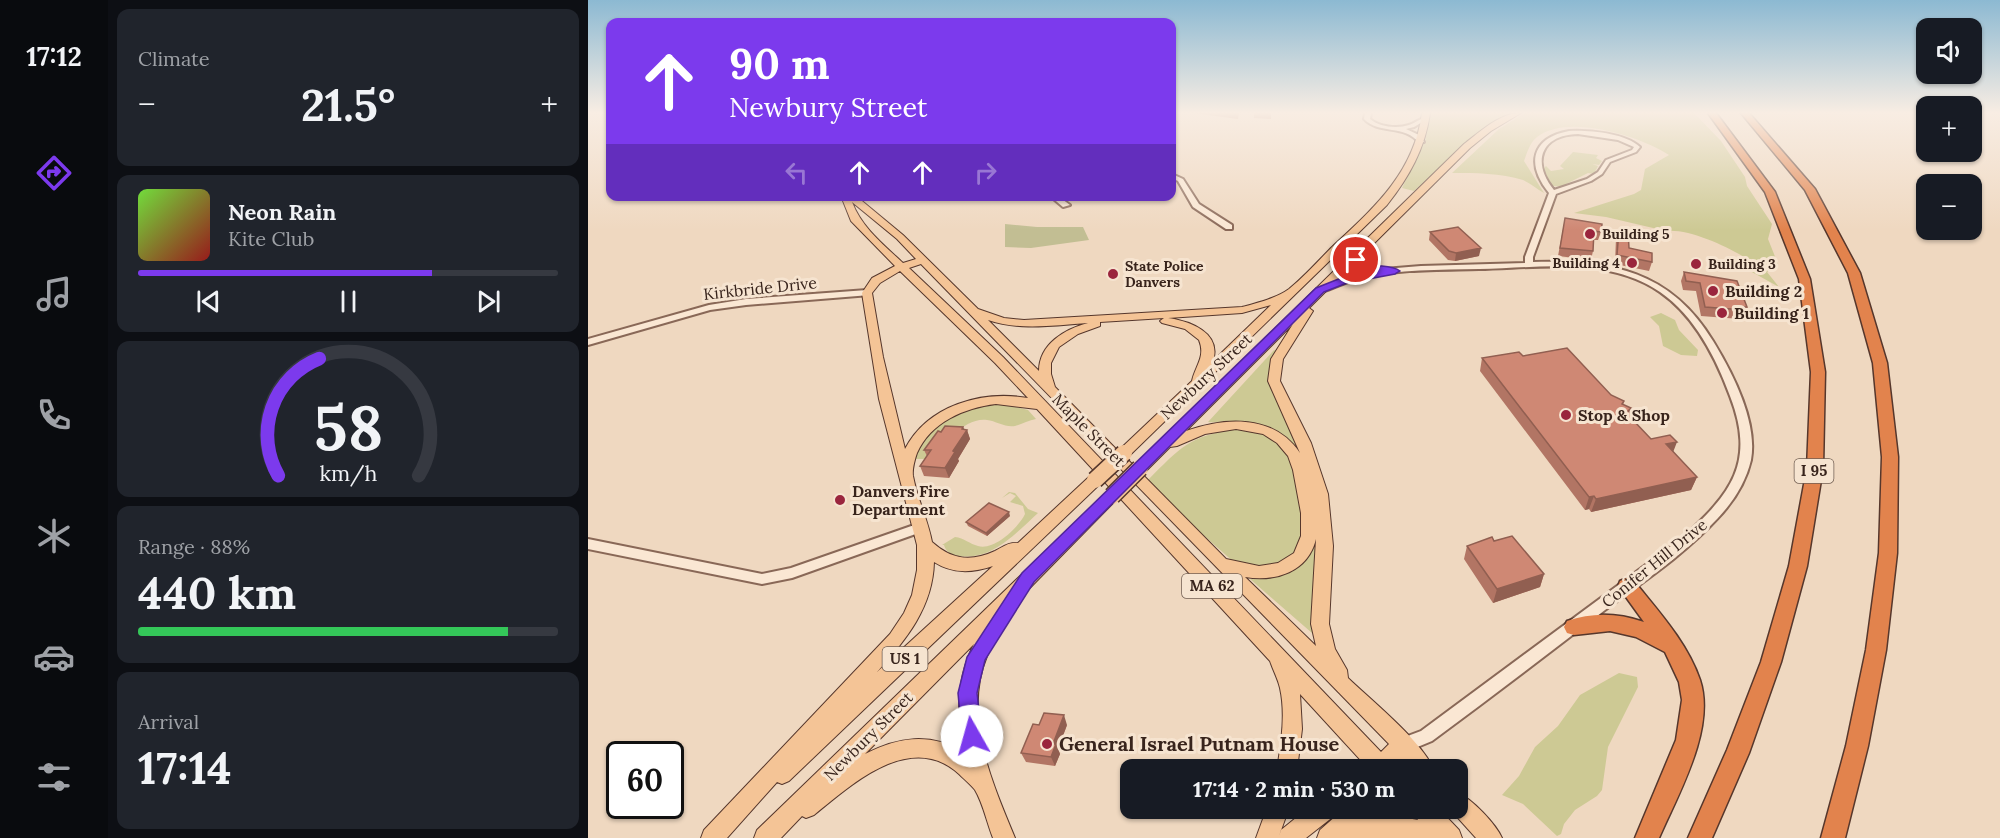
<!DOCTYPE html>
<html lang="en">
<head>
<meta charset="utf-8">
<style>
	:root { --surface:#171b24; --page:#20242c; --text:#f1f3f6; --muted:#9ea1a6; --line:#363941; --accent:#7c3aed }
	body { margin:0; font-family:Lora,serif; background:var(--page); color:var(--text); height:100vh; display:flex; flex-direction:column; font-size:22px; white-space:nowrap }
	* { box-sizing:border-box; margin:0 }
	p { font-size:20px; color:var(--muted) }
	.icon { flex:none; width:33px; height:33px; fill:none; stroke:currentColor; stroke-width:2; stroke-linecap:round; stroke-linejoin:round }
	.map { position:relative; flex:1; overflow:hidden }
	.sheet { display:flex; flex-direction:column; gap:9px; padding:9px; background:#0d0f14; width:480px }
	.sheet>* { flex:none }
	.banner { position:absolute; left:18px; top:18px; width:570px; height:183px; border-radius:12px; box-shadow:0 2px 4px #0004; background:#7c3aed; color:#fff; overflow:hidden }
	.tools { position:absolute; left:1328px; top:18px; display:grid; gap:12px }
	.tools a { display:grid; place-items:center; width:66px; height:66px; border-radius:12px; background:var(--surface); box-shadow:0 2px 4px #0004; font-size:30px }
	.speed { position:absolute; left:18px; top:741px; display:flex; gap:12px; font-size:30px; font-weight:700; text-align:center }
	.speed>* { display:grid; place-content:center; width:78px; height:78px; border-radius:50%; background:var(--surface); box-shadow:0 2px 4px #0004; line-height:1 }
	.speed .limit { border:3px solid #111; border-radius:9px; background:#fff; color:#111 }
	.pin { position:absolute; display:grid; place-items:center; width:51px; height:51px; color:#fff; margin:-26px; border:3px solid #fff; border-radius:50%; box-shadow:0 2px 6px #0007 }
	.me { position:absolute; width:66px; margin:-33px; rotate:353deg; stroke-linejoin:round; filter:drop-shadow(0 0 4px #0008) }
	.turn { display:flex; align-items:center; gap:21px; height:126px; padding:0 24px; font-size:27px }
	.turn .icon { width:78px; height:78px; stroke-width:2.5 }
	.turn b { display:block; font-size:42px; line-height:51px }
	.lanes { display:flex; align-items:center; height:57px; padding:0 24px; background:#0003; justify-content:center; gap:30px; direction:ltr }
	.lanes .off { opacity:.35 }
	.big { font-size:45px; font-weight:700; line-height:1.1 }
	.sheet .card { flex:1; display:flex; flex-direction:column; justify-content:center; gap:9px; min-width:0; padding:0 21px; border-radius:12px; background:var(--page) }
	.sheet .dial { align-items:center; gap:0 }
	.dial svg { height:156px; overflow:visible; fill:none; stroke:var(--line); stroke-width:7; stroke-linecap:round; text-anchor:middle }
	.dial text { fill:var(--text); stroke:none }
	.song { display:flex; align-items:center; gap:18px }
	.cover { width:72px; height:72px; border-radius:9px; background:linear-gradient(135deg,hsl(100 70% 55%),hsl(0 70% 35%)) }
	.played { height:6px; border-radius:3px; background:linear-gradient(90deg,var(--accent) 70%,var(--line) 70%) }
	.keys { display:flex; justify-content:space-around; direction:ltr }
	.heat { display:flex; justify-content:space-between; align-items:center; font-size:33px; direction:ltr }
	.charge { height:9px; border-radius:4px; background:linear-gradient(90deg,#34c759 88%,var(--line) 0) }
	.trip { position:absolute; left:532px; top:759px; width:348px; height:60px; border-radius:12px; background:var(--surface); box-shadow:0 2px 4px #0004; font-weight:700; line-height:60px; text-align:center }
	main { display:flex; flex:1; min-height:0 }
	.tabs { display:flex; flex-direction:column; width:108px; justify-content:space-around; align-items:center; background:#090b0e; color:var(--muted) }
	.tabs .icon { width:42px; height:42px }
	.tabs .active { color:var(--accent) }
	.tabs b { font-size:27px; color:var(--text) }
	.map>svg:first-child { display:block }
</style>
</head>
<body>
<main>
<nav class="tabs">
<b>17:12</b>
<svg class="icon active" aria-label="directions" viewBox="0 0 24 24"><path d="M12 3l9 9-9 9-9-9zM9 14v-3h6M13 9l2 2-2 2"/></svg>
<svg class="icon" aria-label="music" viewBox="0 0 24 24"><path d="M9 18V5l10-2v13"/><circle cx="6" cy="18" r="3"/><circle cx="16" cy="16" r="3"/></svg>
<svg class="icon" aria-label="phone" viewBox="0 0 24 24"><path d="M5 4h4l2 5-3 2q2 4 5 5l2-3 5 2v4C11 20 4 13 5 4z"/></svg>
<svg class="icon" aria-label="climate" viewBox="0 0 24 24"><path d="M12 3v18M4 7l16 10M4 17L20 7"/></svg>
<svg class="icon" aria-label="car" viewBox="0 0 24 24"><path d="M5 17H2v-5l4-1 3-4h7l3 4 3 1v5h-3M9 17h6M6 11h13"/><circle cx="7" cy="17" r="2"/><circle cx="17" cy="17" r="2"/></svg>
<svg class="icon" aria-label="filters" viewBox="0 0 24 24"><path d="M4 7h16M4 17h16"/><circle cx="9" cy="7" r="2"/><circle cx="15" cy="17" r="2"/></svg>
</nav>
<section class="sheet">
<div class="card"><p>Climate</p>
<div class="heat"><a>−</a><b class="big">21.5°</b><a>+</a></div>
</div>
<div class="card">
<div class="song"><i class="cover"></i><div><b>Neon Rain</b><p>Kite Club</p></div></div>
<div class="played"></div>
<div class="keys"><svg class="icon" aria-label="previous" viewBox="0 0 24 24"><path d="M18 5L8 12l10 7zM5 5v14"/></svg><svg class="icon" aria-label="pause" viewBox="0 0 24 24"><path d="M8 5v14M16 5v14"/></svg><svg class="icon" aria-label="next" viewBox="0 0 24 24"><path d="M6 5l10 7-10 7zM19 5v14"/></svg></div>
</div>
<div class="card dial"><svg viewBox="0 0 100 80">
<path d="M14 69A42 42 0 1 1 86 69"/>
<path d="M14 69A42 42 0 0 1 35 9" stroke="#7c3aed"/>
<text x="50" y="56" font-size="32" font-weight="700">58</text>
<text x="50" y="72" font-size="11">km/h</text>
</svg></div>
<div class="card"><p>Range · 88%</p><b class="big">440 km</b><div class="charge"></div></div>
<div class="card"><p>Arrival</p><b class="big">17:14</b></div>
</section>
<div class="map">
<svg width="1412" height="838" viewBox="0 0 1412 838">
	<rect width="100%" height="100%" fill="#efd8c0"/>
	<path fill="#cdc994" d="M842 113H923L888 134 826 191 814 188 837 141Z
		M937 113H1106L1133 141 1157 177 1159 186 1184 224 1180 239 1190 264 1179 272 1191 287 1153 266 1156 257C1136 245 1101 229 1078 231L1018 217 986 213 1046 194 1053 190 1057 169 1081 155C1052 136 980 113 949 137 942 142 939 153 936 161L956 193C949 189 942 183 935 180 913 173 887 173 864 173L911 129Z
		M985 152 1010 155 1008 158 1014 161 1011 165 1004 164 1010 166 1006 174 1000 173 978 184 982 186 980 187 965 186 954 170 958 166 963 171 976 169 972 166Z
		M1073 313 1087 320 1091 330 1110 350 1109 356 1093 355 1075 346 1071 326 1062 317Z
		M686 350 688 351 681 377 713 455C698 432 671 421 643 421 635 421 627 423 620 422Z
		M411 403 440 410 448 419C441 420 434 424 427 426 418 428 408 421 399 420 376 417 356 445 341 459H327C336 421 377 409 411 403Z
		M649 429 676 434 691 443 703 459 710 486 716 531 705 555 694 563 672 568 648 564 613 533 560 480C593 447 601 436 649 429Z
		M421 492 427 493 440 509 450 513C427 534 404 561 370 556 363 555 358 552 356 545H354L367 537C376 538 382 544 390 546 406 551 431 527 437 514L435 506 422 502 428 496 422 493 414 498Z
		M725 546 731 547 724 633 662 579 677 577 718 559Z
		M1031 673 1049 677 1050 687 1020 747 1014 790 1009 796 987 810 976 824 973 834 969 836 935 804 914 795 931 776 947 747 970 726 992 695Z"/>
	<path fill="#c2be93" d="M417 224 449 227H495L501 240 443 248 417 247Z"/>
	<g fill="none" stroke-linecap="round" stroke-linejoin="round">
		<defs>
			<path id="minor" d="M777 113H783L782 119C791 127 809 129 821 125 828 123 832 118 839 117V119L826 127 818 129 831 135 836 142 831 143C817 124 791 135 776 119Z
				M981 131C1001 130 1037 133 1052 147L1048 152 1022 162 1014 174 1003 181 968 194 945 257V262C1022 260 1082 270 1125 341 1144 372 1170 422 1163 460 1158 482 1145 502 1130 518 1097 554 1056 581 1017 610 960 654 902 698 844 741L815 753 809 750 807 745 809 740 833 731 1094 538C1143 494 1168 463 1142 396 1128 358 1107 316 1072 292 1019 256 950 268 891 269 851 270 811 269 773 278 759 281 747 288 734 292L730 289 749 280 784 271C773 269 766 266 764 254L768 252 772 254 776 263 796 269 833 266 937 263V257L961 193C938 165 943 138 981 131ZM990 134 1030 140 1046 147 1044 150 1018 160 1010 172 999 179 966 190C943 162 953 135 990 134Z
				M584 174 595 179 611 204 644 225V229H638L605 207 590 181 584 178Z
				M462 196H470L482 205 475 207Z
				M279 290 283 293 282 295 158 305 122 310 0 345V339L121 305 158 299Z
				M332 523 336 525 338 528 336 531 204 578 174 584 0 549V539L174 574 203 568Z"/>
			<path id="major" d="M834 113H842C837 149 821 177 799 205L541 456 537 457 546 466 876 144C892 132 911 113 933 113L903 131 882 148 721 308 725 311 695 359 692 381 723 443 740 494 745 546 741 624 747 649 759 670 760 678C784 701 834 741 846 770H822L814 759 805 767 806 770H777L778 766 712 694 714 729 709 770H689C693 743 698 715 692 688 690 679 685 670 682 661L531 497 429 601 431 604 428 609C418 624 405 639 399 656 374 716 404 782 427 838H405C399 823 395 803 387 790 383 785 376 779 371 774 323 730 264 784 226 815L218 818 214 816 193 838H166L169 830 519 492 525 491 514 479 512 484 201 781 194 784 189 782 139 838H113L116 830 302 634 316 613 324 595 329 570V545L291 399 274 293 284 278 307 266 263 221 253 196H268L315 235 390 309 416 318 436 320 654 307C669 303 689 298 701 289 716 277 730 261 744 247 786 208 826 173 834 113ZM264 202 309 239 328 259 315 263C295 244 274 228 264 202ZM333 264 801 744 793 752 415 357 321 268ZM312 271 407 363 440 398C394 390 340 405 317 449L295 357 284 293 292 283ZM683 305 625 361C634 332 601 321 580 318L654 313ZM576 318 572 321 574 323 597 329 611 340C618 357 607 366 604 381L530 451 467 387 463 374V363L471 347 490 334 512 326V322ZM400 320C432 331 467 325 500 323 477 329 451 344 451 371ZM705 324 683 359 680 381 712 453C686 414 637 417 598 431ZM408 404 449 409 511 476H502L430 543C421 542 415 547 407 551 383 562 364 560 344 542 340 520 329 498 325 476 324 469 327 459 329 453 343 422 376 408 408 404ZM648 429 675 434 689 443 700 456 705 470 713 513V536L706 553 690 563 671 566 638 559 553 473 557 472 582 447 589 446 617 434ZM728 539 723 624 728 646 657 577C688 582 720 572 728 539ZM346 562C365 574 384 573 405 566L289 672C318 640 345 607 346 562ZM386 644C368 679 368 715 376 752 342 732 310 737 277 754Z
				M870 793C884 799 908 824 914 838H888L861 808H870Z
				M679 808H701L691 836 693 830 720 808H749L746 816 718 838H668Z
				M757 808H785L778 818 802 815 830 820 823 808H850L871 830 874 838H729L732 830Z"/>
			<path id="highway" d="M1120 113H1128L1187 192 1222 279 1237 372 1235 468 1219 566 1193 662 1161 753 1124 838H1100L1139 750 1173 662 1201 566 1219 468 1223 372 1211 279 1177 192Z
				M1153 113H1161L1227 189 1272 273 1299 363 1310 457 1309 553 1298 650 1280 746 1257 838H1233L1258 746 1278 650 1291 553 1294 457 1285 363 1260 273 1217 190Z
				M1039 578 1046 581C1070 611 1099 642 1112 680 1128 729 1090 794 1071 838H1047L1088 740 1094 700 1091 682 1077 652 1048 637 1022 631 986 635 979 633 976 627 979 621C1005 612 1030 613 1056 622L1030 586 1032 581Z"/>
		</defs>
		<use href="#minor" stroke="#896857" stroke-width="4"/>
		<use href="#major" stroke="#56372c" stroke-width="2"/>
		<use href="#highway" stroke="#56372c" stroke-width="3"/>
		<use href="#minor" fill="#fae7d3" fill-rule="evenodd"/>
		<use href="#major" fill="#f4c496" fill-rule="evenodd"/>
		<use href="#highway" fill="#e2834d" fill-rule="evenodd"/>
		<defs>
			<path id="major-bridge" d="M507 480 536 453
				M524 496 552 468"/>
		</defs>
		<use href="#major-bridge" stroke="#56372c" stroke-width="19" stroke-linecap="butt"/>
		<use href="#major-bridge" stroke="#f4c496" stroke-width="16"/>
	</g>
	<path fill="#b27564" d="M605 113H651L650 119Z
		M666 113H683V119L666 118Z
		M977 218 1013 232 1010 240H1005V251L1003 260 970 256Z
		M1031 230 1041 248 1064 262 1061 271 1027 264 1028 238Z
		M842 232 891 256 867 261 860 260 841 240Z
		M1096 272 1159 307 1155 316H1153L1152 319 1113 316 1108 291 1095 290 1093 281Z
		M935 356 1036 401 1035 405 1043 408 1042 412 1047 423 1063 439 1085 452 1109 477 1103 490 1003 512 1001 509 997 510 892 371 894 358Z
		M375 427 376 429 379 430 382 439 370 459 371 461 361 478 336 476 332 466 339 456 336 450 353 432Z
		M422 516 399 536 380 526 378 522Z
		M906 541 956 574 952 587 905 603 876 559 879 546Z
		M479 725 470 749 472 754 467 766 438 762 433 753Z"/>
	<path fill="#915f51" d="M893 248 891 256 867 261 868 253Z
		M375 427 377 432 379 430 382 439 370 459 371 461 361 478 357 468 365 451Z
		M1089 442 1084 455 1078 444Z
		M1109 477 1103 490 1003 512 1008 499Z
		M1006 496 1001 509 997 510 1001 497Z
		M421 512 422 516 399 536 398 533Z
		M956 574 952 587 905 603 909 589Z
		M476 715 479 725 470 749 472 754 467 766 463 757 465 744Z"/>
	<path fill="#cf8874" stroke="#915f51" stroke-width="1.5" d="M977 218 1014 224 1013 232 1006 231 1005 251 972 248Z
		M870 227 893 248 868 253 861 251 842 232Z
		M1031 230 1040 231 1041 248 1064 253V262L1029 255Z
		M1096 272 1149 281 1159 307H1155L1156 310 1117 307 1112 283 1098 281Z
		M979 348 1023 395 1036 401 1034 404 1043 408 1040 411 1050 416 1045 420 1063 439 1082 435 1089 442 1078 444 1109 477 1008 499 1006 496 1001 497 894 358 931 352 935 356Z
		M357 426 375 427 374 429 379 430 365 451 367 452 357 468 332 466 343 450H336L350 431 353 432Z
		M401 503 421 512 398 533 378 522Z
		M924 536 956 574 909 589 879 546 904 537 906 541Z
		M456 713 476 715 465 744H468L463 757 433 753 445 724 451 725Z"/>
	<linearGradient id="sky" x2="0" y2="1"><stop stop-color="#8cb9d2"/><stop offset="0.49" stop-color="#f8ede3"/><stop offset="1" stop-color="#f8ede3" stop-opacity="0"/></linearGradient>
	<rect width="1412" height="230" fill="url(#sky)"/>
	<path fill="#7c3aed" stroke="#51269a" stroke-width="1.5" d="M765 257H772C782 271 800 262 812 271L807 274 759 283 736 292 446 582 397 660 389 693 394 736 391 743 384 746 377 743 374 736 370 693 379 657 434 573 728 288 753 278 785 272 769 268 763 260Z"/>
	<g fill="#9a253d" stroke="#f6e4d0" stroke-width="2">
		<circle cx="1002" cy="234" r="6"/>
		<circle cx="1044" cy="263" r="6"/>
		<circle cx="1108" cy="264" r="6"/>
		<circle cx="525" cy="274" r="6"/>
		<circle cx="1125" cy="291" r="6"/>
		<circle cx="1134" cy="313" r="6"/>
		<circle cx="978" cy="415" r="6"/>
		<circle cx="252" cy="500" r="6"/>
		<circle cx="459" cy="744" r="6"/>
	</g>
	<g text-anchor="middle" stroke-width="6" stroke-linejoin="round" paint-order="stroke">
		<g font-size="14" font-weight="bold" fill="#38241c" stroke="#f6e4d0" text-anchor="start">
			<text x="1014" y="239">Building 5</text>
			<text x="1032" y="268" text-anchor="end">Building 4</text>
			<text x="1120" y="269">Building 3</text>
			<text x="537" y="271">State Police<tspan x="537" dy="16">Danvers</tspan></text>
		</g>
		<g fill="#f6e4d0" stroke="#715e52" stroke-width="1.5">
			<rect x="1206.5" y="459" width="39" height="24" rx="4.5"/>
			<rect x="594" y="574" width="60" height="24" rx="4.5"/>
			<rect x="294.5" y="647" width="45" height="24" rx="4.5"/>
		</g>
		<g font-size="15" font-weight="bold" fill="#38241c">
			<text x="1226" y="476">I 95</text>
			<text x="624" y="591">MA 62</text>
			<text x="317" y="664">US 1</text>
		</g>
		<g font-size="16" fill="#38241c" stroke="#f6e4d0">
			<text transform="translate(172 288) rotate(-6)" y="6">Kirkbride Drive</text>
			<text transform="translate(618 376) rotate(-43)" y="6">Newbury Street</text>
			<text transform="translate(501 430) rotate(45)" y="6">Maple Street</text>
			<text transform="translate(1066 563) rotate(-39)" y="6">Conifer Hill Drive</text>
			<text transform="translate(280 736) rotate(-45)" y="6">Newbury Street</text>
		</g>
		<g font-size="16" font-weight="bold" fill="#38241c" stroke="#f6e4d0" text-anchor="start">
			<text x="1137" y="297">Building 2</text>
			<text x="1146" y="319">Building 1</text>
			<text x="990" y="421">Stop &amp; Shop</text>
			<text x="264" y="497">Danvers Fire<tspan x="264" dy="18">Department</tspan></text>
		</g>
		<g font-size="20" font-weight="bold" fill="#38241c" stroke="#f6e4d0" text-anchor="start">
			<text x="471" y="751">General Israel Putnam House</text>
		</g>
	</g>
</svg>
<div class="tools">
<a><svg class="icon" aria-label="sound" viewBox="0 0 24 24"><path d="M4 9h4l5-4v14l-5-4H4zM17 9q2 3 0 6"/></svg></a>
<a>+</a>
<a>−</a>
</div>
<div class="speed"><div class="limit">60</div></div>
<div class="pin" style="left:768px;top:260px;background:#d93025"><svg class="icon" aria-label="arrive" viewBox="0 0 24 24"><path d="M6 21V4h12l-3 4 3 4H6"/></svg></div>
<svg class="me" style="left:384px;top:736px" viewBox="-20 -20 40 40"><circle r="19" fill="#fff"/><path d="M0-13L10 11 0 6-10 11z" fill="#7c3aed"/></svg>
<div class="trip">17:14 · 2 min · 530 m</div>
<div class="banner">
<div class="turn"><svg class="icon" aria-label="ahead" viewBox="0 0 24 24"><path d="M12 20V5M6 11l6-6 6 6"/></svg><div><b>90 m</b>Newbury Street</div></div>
<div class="lanes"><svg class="icon off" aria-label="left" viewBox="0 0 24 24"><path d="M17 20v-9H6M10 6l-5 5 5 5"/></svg><svg class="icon" aria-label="ahead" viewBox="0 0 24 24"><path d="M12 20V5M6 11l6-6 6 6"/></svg><svg class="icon" aria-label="ahead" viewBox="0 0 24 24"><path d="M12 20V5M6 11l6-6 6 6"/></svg><svg class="icon off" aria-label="right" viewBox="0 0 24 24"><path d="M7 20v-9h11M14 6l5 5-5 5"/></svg></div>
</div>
</div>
</main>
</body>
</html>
